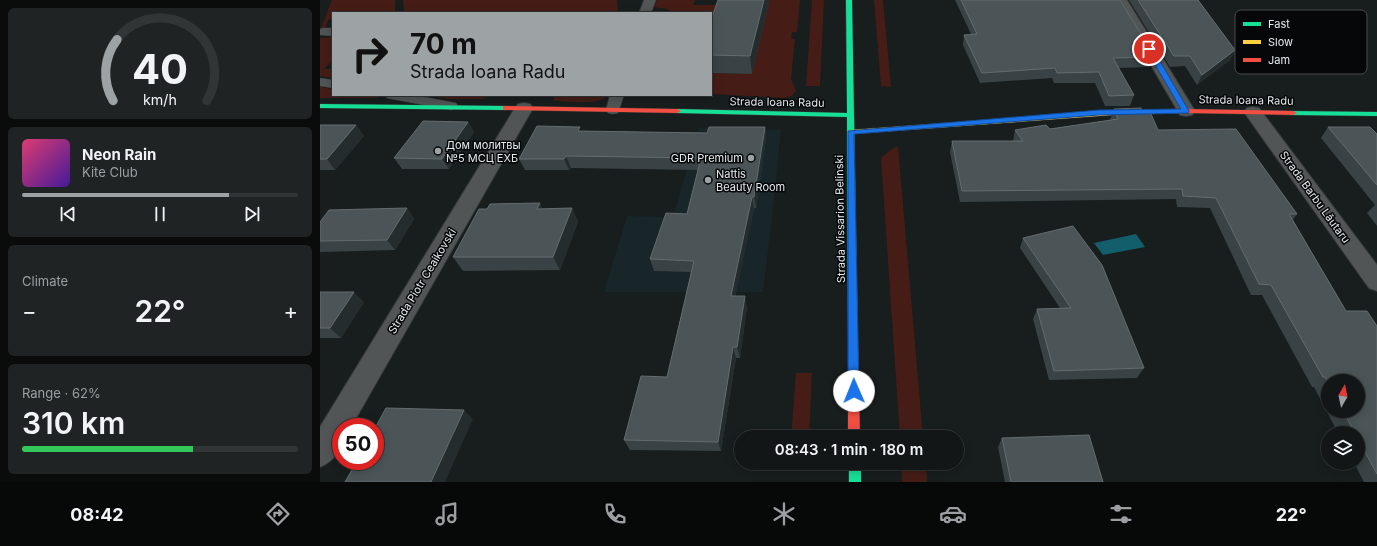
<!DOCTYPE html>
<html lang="en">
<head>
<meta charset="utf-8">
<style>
	:root { --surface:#121616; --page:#1f2323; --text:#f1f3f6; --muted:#9c9fa1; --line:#313535; --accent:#9da2a4 }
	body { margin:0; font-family:Inter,sans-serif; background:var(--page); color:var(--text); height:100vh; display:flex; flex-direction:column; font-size:15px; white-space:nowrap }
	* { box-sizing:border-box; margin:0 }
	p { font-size:13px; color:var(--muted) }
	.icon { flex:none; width:22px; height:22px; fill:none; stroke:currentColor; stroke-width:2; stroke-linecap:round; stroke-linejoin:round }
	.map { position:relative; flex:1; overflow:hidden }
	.drawer { display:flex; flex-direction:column; gap:8px; padding:8px; background:#0a0c0c; width:320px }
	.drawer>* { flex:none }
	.guide { position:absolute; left:12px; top:12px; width:380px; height:84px; border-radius:0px; box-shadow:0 2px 10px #0003,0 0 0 1px var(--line); background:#9da2a4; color:#111; overflow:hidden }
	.needle { width:26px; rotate:9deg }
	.controls { position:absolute; left:1001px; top:374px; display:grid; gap:8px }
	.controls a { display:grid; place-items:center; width:44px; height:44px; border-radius:50%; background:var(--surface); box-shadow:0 2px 10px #0003,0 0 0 1px var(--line); font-size:20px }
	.speed { position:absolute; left:12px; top:418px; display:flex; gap:8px; font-size:20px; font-weight:700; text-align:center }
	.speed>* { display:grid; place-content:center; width:52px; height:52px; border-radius:50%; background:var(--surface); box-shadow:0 2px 10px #0003,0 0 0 1px var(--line); line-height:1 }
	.speed .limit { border:6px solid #d22; background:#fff; color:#111 }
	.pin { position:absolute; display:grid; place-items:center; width:34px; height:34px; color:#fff; margin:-17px; border:2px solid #fff; border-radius:50%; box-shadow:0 1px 4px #0007 }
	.me { position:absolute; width:44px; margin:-22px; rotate:359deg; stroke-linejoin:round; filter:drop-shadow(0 0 3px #0008) }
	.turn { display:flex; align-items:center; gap:14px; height:84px; padding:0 12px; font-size:18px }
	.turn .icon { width:52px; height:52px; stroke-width:2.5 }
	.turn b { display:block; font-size:28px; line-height:34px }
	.big { font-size:30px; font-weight:600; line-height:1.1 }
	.drawer .card { flex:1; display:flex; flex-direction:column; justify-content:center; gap:6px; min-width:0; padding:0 14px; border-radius:6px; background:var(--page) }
	.drawer .dial { align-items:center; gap:0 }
	.dial svg { height:104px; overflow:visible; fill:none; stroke:var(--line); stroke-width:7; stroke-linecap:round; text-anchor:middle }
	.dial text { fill:var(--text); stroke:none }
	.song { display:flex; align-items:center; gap:12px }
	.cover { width:48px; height:48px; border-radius:6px; background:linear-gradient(135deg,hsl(340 70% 55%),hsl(260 70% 35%)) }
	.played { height:4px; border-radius:2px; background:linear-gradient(90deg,var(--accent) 75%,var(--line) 75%) }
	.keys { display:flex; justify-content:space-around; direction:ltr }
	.heat { display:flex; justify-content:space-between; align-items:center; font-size:22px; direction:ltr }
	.charge { height:6px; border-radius:3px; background:linear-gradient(90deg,#34c759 62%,var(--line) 0) }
	.trip { position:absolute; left:414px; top:430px; width:230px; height:40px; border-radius:20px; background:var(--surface); box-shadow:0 2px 10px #0003,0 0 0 1px var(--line); font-weight:600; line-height:40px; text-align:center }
	.tab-bar { display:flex; height:64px; justify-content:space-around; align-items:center; background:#070909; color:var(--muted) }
	.tab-bar .icon { width:28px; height:28px }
	.tab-bar .active { color:var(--accent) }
	.tab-bar b { font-size:18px; color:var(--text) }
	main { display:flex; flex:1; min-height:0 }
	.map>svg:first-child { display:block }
</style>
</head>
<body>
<main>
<section class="drawer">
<div class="card dial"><svg viewBox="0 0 100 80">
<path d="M14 69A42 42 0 1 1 86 69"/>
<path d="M14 69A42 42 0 0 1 17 22" stroke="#9da2a4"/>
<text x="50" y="56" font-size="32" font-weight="700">40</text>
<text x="50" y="72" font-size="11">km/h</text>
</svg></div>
<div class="card">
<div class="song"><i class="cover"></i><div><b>Neon Rain</b><p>Kite Club</p></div></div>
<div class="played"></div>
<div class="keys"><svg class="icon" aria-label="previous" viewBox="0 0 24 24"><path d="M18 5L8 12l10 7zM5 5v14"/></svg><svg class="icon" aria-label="pause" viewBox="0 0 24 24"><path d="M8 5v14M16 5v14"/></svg><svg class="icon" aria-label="next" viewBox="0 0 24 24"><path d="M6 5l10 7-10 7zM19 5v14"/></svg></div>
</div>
<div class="card"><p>Climate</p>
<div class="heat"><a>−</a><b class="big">22°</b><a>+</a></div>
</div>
<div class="card"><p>Range · 62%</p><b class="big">310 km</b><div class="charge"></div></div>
</section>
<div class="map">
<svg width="1057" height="482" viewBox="0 0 1057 482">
	<rect width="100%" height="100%" fill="#181d1d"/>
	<path fill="#182629" d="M379 128 461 130 452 218 443 292H284L307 216 353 217Z"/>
	<path fill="#451d16" d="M12 0H75V13H13V19H9L3 33 0 30Z
		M83 0H297L298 13H84Z
		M337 0H375L373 5H396L394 13H354L347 9 334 7Z
		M427 0H480L477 32H472L471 39H475L471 79 476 91 472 96 465 98 391 94V73L432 74Z
		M492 0H504L500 86H486Z
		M554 0H563L571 87 561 86Z
		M13 37V60L4 69H13V78L0 76V38Z
		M0 87 13 89V95H60L58 98H0Z
		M106 95H166L163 99H128Z
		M236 95H289C277 106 249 101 233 101Z
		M578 146 603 437H580L561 158 569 151Z
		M476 373H492L489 437H471Z
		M581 463H606L607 482H582Z"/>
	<path fill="#125e6b" d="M816 234 825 247 783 255 774 243Z"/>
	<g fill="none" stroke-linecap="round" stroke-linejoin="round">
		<defs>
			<path id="lane" d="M324 0H336L331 13H319Z
				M4 28H13V36L0 35V29Z
				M0 78 13 80V88L0 86Z
				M65 95H94L136 103 138 106 136 109 131 110 72 99 67 98Z
				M290 95H304L298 113 293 114 288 113 286 110Z"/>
			<path id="street" d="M793 0H807L875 111 872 115 866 116 860 115Z
				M204 103 210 104 213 108 31 427H21C21 446 19 459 0 467V427L195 108 198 104Z
				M933 107 939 108 1057 265V291L1049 288 924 112 927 108Z"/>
			<path id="fast" d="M526 0H532L538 345 537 348 533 349 529 348 528 345 527 117 357 113 353 111 357 109 527 113Z
				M0 104 186 106 190 108 186 110 0 108Z
				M970 111 1057 112V116L973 115H970Z
				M529 463H541V482H529Z"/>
			<path id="slow" d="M790 111H793V115L531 134 527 132 531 130Z"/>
			<path id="jam" d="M183 106 357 109 361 111 357 113 186 110H183Z
				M866 109 973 111 977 113 973 115 866 113 790 115 786 113 790 111Z
				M533 341 537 342 538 345 540 437H528V345L529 342Z"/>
		</defs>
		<use href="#lane" stroke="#353838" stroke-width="1"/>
		<use href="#street" stroke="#353838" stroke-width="2"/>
		<use href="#fast" stroke="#353838" stroke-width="1"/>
		<use href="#slow" stroke="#353838" stroke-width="1"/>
		<use href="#jam" stroke="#353838" stroke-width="1"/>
		<use href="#lane" fill="#525555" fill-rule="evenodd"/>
		<use href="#street" fill="#525555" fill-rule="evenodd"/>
		<use href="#fast" fill="#16e098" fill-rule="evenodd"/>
		<use href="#slow" fill="#ffcf43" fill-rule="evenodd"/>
		<use href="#jam" fill="#f24e42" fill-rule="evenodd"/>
	</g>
	<path fill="#394345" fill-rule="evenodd" d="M635 0H800L835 57 830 67 798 68 814 95 810 106H785L775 83H734L732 78 660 83 643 45 644 35 651 34Z
		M809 0H878L915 50 910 60 877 85 865 66 850 67Z
		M449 3 432 74 391 73V20Z
		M794 109 824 113 838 130 977 214 973 220 1026 311 1057 326V482H1044L1034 463H1038V433H1018L994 387H992L942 295H931L890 208 857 207 856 199 640 202 630 152 632 141H693L695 130 730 129 790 120ZM1008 381 1038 411H1008Z
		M148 122 154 132 129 169H82L74 158Z
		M0 125H36L44 136 15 170H0Z
		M445 127 446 138 436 208H434L415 296 427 307 420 358H416L401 451 310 450 304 440 347 377 371 272 334 271 330 259 367 214 378 170 251 168 249 170H205L199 159 261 131 387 133Z
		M1008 127 1057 134V226L1047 213 1055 205 1001 138Z
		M87 208 94 219 75 250 0 252V222Z
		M252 208 258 222 240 270 143 271 133 257 223 209Z
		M703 238 824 368 817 378 729 380 713 319 717 309 740 308 700 248Z
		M0 292 44 302 21 338H0Z
		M682 438 783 482H685L678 447Z"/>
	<path fill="#242c2d" d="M444 0H449V3L432 74 430 56Z
		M915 50 910 60 877 85 882 75Z
		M148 122 154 132 129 169 122 159Z
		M36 125 44 136 15 170 7 159Z
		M445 127 446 138 436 208 434 197Z
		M246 156 251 168 249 170 244 159Z
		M432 197 434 208 413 307 411 296Z
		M220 203 227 217 217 209Z
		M87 208 94 219 75 250 67 240Z
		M252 208 258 222 240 270 233 257Z
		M34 292 44 302 21 338 10 328Z
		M425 296 427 307 420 358 417 347Z
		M413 347 416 358 401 451 398 442Z
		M144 410 153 419 125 482H111Z"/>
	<path fill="#4b5557" stroke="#646c6e" d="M398 0H444L430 56 391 55V20Z
		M641 0H800L835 57 793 58 814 95 789 96 779 72 737 73 735 68 662 73 644 35 657 34Z
		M818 0H878L915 50 882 75 870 56H854Z
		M821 108 824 113 831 114 838 130 916 129 977 214H969L1026 311H1047L1057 326V474L1038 439V433H1035L1023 411H1038V381H1008V383L1005 377H1003L951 285 939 284 896 198 863 196 862 189 642 191 632 141H703L695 130 726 125 730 129 798 119 794 109Z
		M103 121 148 122 122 159 74 158Z
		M0 125H36L7 159H0Z
		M217 126 260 127 258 131 387 133 389 127H445L434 197H432L411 296H425L417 347H413L398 442 304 440 321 376 347 377 374 261 330 259 346 213 367 214 381 158 246 156 244 159H199Z
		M1008 127H1050L1057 134V185Z
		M220 203 217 209 252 208 233 257H133L159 209H167L170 204Z
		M87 208 67 240 0 241V222L9 210Z
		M753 226 782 265 824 368 734 371 717 309 751 308 703 238Z
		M0 292H34L10 328H0Z
		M66 408 144 410 111 482H25L37 461H55V428Z
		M769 435 783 482H691L682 438Z"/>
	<path fill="#1a73e8" stroke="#114b97" d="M829 47 833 49 869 111 868 113 779 115 534 134 539 391 538 395 534 396 530 395 528 391V131L779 110 861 109 826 49Z"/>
	<g fill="#9da2a4" stroke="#050708" stroke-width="1.5">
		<circle cx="118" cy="151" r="4"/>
		<circle cx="431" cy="158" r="4"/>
		<circle cx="388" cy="180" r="4"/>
	</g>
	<g text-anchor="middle" stroke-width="3" stroke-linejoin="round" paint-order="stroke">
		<g font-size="11" fill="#e5eaec" stroke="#050708">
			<text transform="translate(926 100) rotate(1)" y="4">Strada Ioana Radu</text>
			<text transform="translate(457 102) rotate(1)" y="4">Strada Ioana Radu</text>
			<text transform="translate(995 197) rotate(54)" y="4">Strada Barbu Lăutaru</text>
			<text transform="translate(520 219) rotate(-91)" y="4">Strada Vissarion Belinski</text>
			<text transform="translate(102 281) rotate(-59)" y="4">Strada Piotr Ceaikovski</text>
		</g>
		<g font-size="11" fill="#e5eaec" stroke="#050708" text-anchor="start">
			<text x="126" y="149">Дом молитвы<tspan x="126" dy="13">№5 МСЦ ЕХБ</tspan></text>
			<text x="423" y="162" text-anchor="end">GDR Premium</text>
			<text x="396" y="178">Nattis<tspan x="396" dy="13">Beauty Room</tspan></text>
		</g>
	</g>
	<rect x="915" y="10" width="132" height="64" rx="6" fill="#050708" stroke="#484b4c" stroke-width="1"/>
	<rect x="923" y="22" width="18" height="4" fill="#16e098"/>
	<rect x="923" y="40" width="18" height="4" fill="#ffcf43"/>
	<rect x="923" y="58" width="18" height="4" fill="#f24e42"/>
	<g font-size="11" fill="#e5eaec">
		<text x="948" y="28">Fast</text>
		<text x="948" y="46">Slow</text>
		<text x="948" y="64">Jam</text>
	</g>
</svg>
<div class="controls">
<a><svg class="needle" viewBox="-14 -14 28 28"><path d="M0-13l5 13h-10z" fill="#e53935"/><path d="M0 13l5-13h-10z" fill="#9c9fa1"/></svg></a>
<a><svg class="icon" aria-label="layers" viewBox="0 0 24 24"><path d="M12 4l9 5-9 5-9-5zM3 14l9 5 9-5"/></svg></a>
</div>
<div class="speed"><div class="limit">50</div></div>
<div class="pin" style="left:829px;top:49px;background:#d93025"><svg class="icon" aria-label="arrive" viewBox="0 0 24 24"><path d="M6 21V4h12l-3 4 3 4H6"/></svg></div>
<svg class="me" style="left:534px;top:391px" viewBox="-20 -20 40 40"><circle r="19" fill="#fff"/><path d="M0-13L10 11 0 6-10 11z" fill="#1a73e8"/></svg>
<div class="trip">08:43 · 1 min · 180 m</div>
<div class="guide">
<div class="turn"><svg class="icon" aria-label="right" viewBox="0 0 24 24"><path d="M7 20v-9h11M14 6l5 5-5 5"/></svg><div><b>70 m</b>Strada Ioana Radu</div></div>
</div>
</div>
</main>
<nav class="tab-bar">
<b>08:42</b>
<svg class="icon active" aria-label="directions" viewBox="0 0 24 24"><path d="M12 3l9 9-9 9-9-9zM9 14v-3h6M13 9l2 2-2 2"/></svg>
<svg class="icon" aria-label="music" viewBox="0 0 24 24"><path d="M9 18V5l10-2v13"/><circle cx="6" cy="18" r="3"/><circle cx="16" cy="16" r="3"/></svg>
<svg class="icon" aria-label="phone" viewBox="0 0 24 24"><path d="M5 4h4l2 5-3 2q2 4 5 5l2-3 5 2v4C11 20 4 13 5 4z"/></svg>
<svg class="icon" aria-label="climate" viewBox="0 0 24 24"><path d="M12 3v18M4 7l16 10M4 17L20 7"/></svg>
<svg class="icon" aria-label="car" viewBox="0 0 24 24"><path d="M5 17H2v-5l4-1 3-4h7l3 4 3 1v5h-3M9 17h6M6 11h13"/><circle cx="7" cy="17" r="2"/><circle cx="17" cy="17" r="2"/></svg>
<svg class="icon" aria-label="filters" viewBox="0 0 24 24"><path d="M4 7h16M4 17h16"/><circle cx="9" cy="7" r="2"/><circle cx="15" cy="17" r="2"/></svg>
<b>22°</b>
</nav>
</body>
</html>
